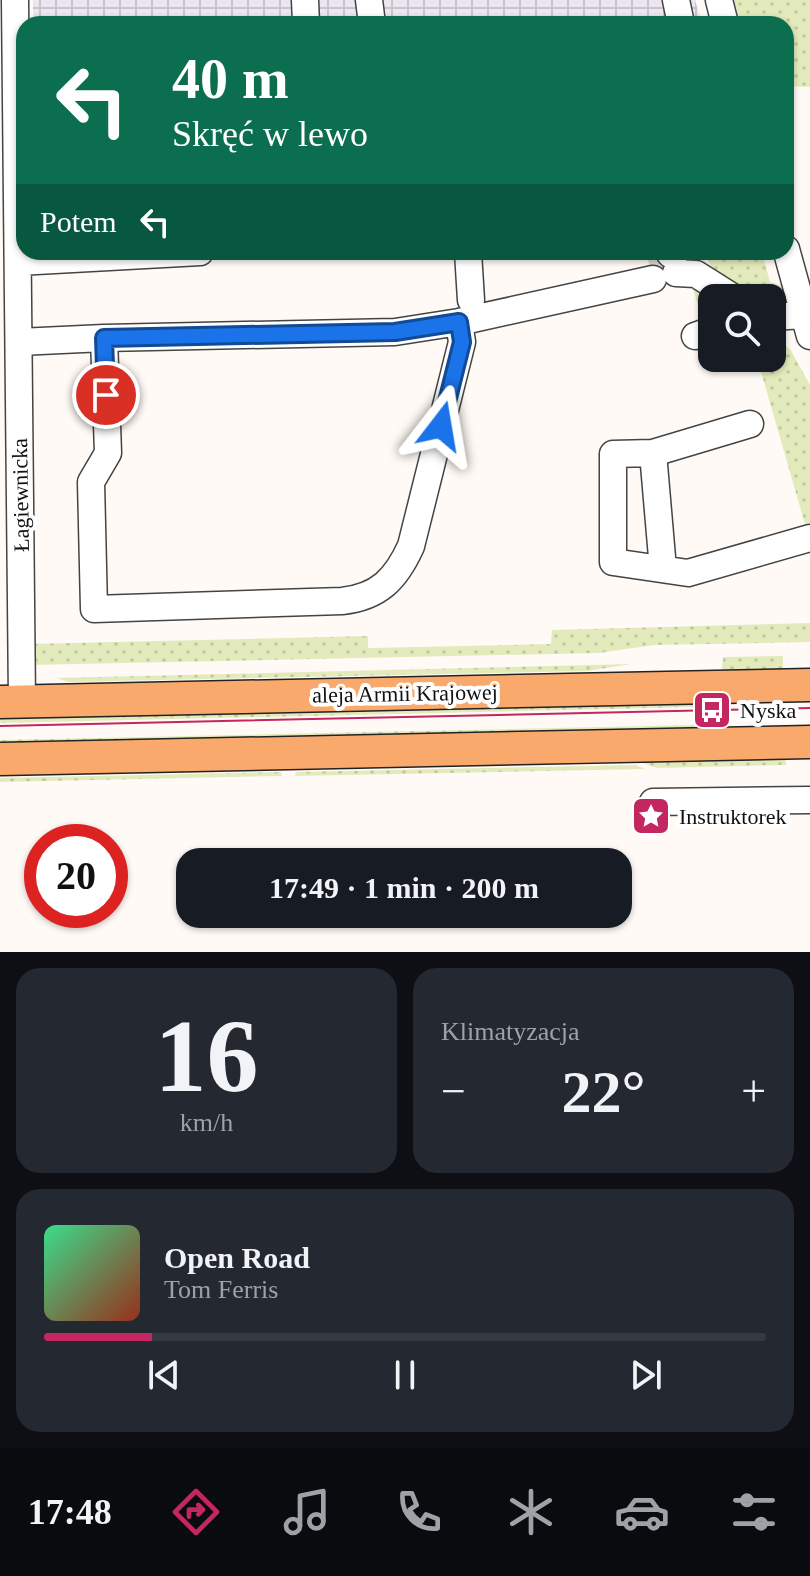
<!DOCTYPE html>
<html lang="pl">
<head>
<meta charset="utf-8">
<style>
	:root { --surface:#171b24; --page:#242831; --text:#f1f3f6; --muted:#9ea1a6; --line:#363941; --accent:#c42660 }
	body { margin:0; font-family:Georgia,serif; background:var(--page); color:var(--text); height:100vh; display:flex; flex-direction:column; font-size:30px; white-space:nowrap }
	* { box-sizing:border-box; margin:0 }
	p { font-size:26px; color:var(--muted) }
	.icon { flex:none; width:44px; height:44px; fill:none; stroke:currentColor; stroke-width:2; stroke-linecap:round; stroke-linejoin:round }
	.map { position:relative; height:952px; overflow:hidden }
	.drawer { display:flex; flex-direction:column; gap:16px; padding:16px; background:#0d0f14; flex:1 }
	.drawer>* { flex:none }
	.guide { position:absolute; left:16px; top:16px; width:778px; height:244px; border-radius:24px; box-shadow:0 2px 6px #0004; background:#0b6e4f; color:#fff; overflow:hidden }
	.buttons { position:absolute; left:698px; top:284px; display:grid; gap:16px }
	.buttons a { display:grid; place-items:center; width:88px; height:88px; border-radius:16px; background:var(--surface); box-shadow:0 2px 6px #0004; font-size:40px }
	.speed { position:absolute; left:24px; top:824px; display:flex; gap:16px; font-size:40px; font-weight:700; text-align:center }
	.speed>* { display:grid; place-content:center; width:104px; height:104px; border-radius:50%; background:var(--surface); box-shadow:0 2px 6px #0004; line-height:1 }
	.speed .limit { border:12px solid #d22; background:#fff; color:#111 }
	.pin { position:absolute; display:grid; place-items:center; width:68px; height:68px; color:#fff; margin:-34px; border:4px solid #fff; border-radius:50%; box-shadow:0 2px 8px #0007 }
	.me { position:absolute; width:88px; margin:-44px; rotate:14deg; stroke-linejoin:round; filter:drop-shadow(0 0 6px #0008) }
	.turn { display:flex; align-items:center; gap:28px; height:168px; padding:0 24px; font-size:36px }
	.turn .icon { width:104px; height:104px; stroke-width:2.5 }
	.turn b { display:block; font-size:56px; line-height:68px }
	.then { display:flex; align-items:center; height:76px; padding:0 24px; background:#0003; gap:16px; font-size:30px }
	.big { font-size:60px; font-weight:700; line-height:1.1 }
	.drawer .card { flex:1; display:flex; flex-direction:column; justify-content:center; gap:12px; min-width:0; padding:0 28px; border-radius:24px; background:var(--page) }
	.drawer .dial { align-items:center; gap:0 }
	.dial b { font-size:104px; line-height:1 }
	.song { display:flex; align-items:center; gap:24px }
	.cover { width:96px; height:96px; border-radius:12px; background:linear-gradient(135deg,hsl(150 70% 55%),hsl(10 70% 35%)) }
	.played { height:8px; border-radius:4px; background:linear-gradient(90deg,var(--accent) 15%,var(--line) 15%) }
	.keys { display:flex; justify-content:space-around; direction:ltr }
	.heat { display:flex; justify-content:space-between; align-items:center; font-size:44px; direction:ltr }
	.drawer .tiles { flex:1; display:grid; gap:16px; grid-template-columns:1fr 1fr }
	.card:last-child { grid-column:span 2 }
	.trip { position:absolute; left:176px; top:848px; width:456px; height:80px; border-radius:24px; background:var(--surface); box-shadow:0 2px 6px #0004; font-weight:700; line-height:80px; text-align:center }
	.tab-bar { display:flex; height:128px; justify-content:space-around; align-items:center; background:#090b0e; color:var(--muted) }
	.tab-bar .icon { width:56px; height:56px }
	.tab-bar .active { color:var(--accent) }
	.tab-bar b { font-size:36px; color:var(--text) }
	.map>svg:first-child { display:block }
</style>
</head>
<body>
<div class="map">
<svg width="810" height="952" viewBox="0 0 810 952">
	<defs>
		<pattern id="industrial-grid" width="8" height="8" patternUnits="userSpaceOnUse" patternTransform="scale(2)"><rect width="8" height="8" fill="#ebe6ef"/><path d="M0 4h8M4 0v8" fill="none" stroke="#c8c4cc"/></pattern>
		<pattern id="grass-dots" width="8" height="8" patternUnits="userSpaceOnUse" patternTransform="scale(2)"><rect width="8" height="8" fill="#e3ebbd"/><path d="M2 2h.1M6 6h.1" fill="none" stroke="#c2c8a1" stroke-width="1.8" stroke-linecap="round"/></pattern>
	</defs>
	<rect width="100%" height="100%" fill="#fffaf5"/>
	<path fill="url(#industrial-grid)" d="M33 0H695L702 24H33Z"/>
	<path fill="url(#grass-dots)" d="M732 0H810V87L786 86V24H738Z
		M707 252H762L770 282 784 287 786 291 775 305 772 298C746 298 709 282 707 252Z
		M693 288 712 300V319L707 321 700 314Z
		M774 337 790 349 810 385V530L807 531 757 358H772Z
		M810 623V642L654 645 599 653 28 665V644L368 636V648L551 644 552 630Z
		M783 656V674L722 670 723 657Z
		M631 664 587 671 69 682 56 678Z
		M693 698V707L0 723V714Z
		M694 725V733L0 749V740Z
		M786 754V765L657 768 635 760Z
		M635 765 645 769 295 776 296 772Z
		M281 772 282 776 0 782V778Z"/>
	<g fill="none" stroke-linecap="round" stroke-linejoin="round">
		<path stroke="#dbd7d3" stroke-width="26" stroke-dasharray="26 13" stroke-linecap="butt" d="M648 260 670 254"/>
		<defs>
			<path id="minor" d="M15 0 22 702
				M305 0 306 24
				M369 0 372 24
				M676 0 681 24
				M719 0 725 24
				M786 249 810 336
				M468 252 471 300
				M670 254 676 252
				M18 262 200 252
				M676 273 696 274 734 298
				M772 317 804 315
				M459 322 462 342 411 546C396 579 379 597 342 601L94 609 91 482 108 453 104 338 395 332 459 322 653 279
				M695 336 712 330
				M19 342 104 338
				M750 424 653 453 613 454V562L688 573 810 538
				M653 453 663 569
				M653 802 810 800"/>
			<path id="major" d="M0 702 810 685
				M0 759 810 742"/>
		</defs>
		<use href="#minor" stroke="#444" stroke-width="29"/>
		<use href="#major" stroke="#222" stroke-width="35"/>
		<use href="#minor" stroke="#fff" stroke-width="26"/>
		<use href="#major" stroke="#f9a96b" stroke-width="32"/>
		<path stroke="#c42660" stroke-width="2" d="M0 726 810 708"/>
	</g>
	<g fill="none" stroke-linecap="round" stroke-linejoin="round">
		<defs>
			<path id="route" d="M106 395 104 338 395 332 459 322 462 342 441 426"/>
		</defs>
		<use href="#route" stroke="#114b97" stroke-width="20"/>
		<use href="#route" stroke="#1a73e8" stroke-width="14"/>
	</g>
	<defs>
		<symbol id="bus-square" viewBox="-11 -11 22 22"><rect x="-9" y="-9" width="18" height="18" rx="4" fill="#c42660" stroke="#fff"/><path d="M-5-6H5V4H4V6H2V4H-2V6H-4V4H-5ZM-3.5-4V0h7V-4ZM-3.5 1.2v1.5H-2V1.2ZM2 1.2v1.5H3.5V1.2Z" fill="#fff"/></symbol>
		<symbol id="sight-square" viewBox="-11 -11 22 22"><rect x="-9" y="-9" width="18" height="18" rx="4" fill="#c42660" stroke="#fff"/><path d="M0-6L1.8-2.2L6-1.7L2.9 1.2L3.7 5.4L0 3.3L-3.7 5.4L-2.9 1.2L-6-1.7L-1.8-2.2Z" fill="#fff"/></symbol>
	</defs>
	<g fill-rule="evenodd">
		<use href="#bus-square" x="690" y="688" width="44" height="44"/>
		<use href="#sight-square" x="629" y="794" width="44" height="44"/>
	</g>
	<g text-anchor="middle" stroke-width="8" stroke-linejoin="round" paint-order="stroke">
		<g font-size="22" fill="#111" stroke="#fff">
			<text transform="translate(20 495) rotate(-91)" y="8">Łagiewnicka</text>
			<text transform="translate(405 693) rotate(-1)" y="8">aleja Armii Krajowej</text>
		</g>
		<g font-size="22" fill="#111" stroke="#fff" text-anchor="start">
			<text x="740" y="718">Nyska</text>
			<text x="679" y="824">Instruktorek</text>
		</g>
	</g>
</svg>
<div class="buttons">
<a><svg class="icon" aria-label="search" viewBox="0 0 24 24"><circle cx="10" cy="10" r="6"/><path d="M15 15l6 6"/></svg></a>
</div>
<div class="speed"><div class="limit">20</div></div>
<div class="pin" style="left:106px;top:395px;background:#d93025"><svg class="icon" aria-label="arrive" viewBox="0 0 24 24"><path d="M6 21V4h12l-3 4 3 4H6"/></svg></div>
<svg class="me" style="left:441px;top:426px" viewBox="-20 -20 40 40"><path d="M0-17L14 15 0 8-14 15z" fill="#1a73e8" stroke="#fff" stroke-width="4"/></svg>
<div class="trip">17:49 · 1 min · 200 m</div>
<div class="guide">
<div class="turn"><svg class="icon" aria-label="left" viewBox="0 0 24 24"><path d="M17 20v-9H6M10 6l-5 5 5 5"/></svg><div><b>40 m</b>Skręć w lewo</div></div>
<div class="then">Potem<svg class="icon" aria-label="left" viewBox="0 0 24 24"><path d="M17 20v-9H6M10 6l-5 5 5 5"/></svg></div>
</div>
</div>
<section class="drawer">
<div class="tiles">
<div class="card dial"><b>16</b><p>km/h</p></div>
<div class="card"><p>Klimatyzacja</p>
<div class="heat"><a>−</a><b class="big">22°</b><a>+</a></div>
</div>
<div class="card">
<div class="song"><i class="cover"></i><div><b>Open Road</b><p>Tom Ferris</p></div></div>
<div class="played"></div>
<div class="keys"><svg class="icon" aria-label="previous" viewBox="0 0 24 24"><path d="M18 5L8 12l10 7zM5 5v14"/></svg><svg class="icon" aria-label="pause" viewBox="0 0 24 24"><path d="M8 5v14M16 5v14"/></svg><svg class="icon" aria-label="next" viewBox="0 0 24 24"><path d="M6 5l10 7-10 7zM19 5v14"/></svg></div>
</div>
</div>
</section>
<nav class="tab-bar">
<b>17:48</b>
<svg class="icon active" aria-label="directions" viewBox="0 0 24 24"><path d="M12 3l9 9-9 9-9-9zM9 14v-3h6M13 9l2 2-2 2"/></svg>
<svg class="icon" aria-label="music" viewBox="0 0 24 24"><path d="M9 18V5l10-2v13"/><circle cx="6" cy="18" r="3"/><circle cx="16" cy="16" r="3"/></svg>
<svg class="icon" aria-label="phone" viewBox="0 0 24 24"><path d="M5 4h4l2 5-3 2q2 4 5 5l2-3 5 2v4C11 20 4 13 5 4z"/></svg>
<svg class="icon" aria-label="climate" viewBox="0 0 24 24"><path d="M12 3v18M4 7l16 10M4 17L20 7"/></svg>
<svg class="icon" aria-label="car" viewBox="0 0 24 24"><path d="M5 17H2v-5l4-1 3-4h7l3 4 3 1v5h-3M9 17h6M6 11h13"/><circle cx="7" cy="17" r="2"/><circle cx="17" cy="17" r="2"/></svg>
<svg class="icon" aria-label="filters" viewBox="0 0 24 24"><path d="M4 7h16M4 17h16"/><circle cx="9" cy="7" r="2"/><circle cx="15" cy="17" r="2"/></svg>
</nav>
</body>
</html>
